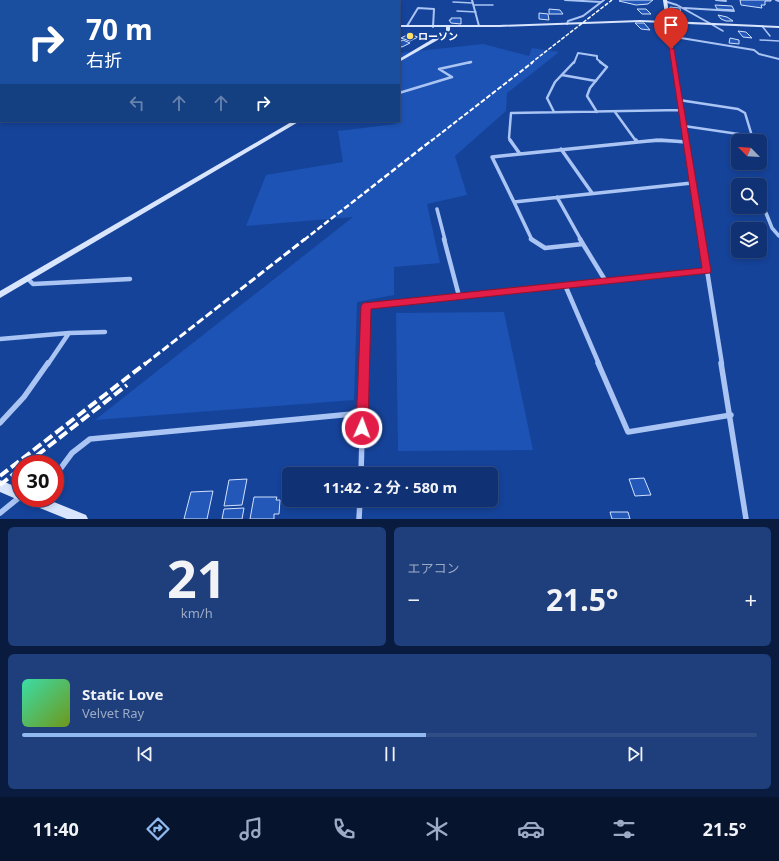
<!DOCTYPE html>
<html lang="ja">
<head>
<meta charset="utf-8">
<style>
	:root { --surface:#103274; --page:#1e3e7c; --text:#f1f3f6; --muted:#9caac5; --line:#304d86; --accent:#90b9f0 }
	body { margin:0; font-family:"Noto Sans","Noto Sans JP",sans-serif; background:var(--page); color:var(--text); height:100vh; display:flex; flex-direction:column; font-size:15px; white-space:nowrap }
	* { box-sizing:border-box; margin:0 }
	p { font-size:13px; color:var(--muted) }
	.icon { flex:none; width:22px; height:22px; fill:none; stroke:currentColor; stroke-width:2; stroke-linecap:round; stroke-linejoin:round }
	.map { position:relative; height:519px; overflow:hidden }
	.drawer { display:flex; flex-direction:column; gap:8px; padding:8px; background:#091c40; flex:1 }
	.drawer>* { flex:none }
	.banner { position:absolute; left:0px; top:0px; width:400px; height:122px; box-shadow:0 2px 6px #0003,0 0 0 1px var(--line); background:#1a4fa0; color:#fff; overflow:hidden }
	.needle { width:26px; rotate:294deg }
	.tools { position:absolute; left:731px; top:134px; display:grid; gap:8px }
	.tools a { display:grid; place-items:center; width:36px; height:36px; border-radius:6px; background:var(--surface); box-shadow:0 2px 6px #0003,0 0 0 1px var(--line); font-size:20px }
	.speed { position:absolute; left:12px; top:455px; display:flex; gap:8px; font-size:20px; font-weight:700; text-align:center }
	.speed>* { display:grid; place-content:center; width:52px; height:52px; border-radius:50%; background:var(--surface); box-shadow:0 2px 6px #0003,0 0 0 1px var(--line); line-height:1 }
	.speed .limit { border:6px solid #d22; background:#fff; color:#111 }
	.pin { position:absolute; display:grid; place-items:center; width:34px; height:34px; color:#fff; margin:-41px -17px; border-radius:50% 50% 50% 0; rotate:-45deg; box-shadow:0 0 4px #0007 }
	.pin .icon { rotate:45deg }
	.me { position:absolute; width:44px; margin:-22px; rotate:2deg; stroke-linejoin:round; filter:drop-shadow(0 0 3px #0008) }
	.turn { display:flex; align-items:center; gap:14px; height:84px; padding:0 20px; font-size:18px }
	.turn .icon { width:52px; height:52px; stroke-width:2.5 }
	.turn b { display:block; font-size:28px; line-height:34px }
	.lanes { display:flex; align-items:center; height:38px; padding:0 20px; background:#0003; justify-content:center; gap:20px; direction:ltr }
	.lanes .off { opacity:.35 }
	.big { font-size:30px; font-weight:700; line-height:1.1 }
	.drawer .tile { flex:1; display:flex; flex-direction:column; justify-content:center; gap:6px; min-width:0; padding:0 14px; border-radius:6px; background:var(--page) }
	.drawer .dial { align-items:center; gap:0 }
	.dial b { font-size:52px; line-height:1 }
	.song { display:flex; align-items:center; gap:12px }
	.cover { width:48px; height:48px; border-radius:6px; background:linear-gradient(135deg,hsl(160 70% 55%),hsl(80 70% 35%)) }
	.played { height:4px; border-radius:2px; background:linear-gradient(90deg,var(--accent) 55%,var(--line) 55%) }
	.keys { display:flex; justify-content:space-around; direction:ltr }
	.heat { display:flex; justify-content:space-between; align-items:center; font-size:22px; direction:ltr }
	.drawer .tiles { flex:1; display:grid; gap:8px; grid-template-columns:1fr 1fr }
	.tile:last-child { grid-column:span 2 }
	.trip { position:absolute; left:282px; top:467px; width:216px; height:40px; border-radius:6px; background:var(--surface); box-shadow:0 2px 6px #0003,0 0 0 1px var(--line); font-weight:700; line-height:40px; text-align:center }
	.tab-bar { display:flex; height:64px; justify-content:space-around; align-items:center; background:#06142e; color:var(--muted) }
	.tab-bar .icon { width:28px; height:28px }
	.tab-bar .current { color:var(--accent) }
	.tab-bar b { font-size:18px; color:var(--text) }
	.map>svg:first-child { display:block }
</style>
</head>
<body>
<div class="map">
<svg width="779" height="519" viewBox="0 0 779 519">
	<rect width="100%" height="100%" fill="#15439a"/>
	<path fill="#1d53b4" d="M483 44 529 56 532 48 559 52 507 93 506 111 455 156 467 195 427 204 440 263 394 267V295L357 302 354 400 95 420 353 217 246 226 266 175 343 162 338 131 396 124 395 121H399V53Z
		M504 312 533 450 398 451 396 313Z"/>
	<path fill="#2358b9" stroke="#d1e1fd" d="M621 0H653L648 4 636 5 619 1Z
		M740 0H771V1H765V5H761L762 8 741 5Z
		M715 5 732 6 734 10 717 9Z
		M670 7 680 8 681 15 671 14Z
		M549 9 560 10 563 14H549Z
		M637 9H646L651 14H642Z
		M539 13 548 14 549 20 539 19Z
		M718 15 727 17 733 21H726L721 19Z
		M451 18H461V24L451 23 449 20H451Z
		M635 23H644L650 30 641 29Z
		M738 31 746 32 752 38 743 37Z
		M409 34 418 37 410 41 401 38Z
		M730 38 739 40V44L729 43Z
		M403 40 410 43 402 47 399 46V42Z
		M644 478 651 495 635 496 629 479Z
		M247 479 242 505 224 506 229 480Z
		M213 491 207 519H184L191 492Z
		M254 497H277L276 500H280L279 514H274V519H250Z
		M244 508 242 519H222L224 509Z
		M610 512H628L630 519H612Z"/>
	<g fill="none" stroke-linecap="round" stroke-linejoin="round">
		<path stroke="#aac4f3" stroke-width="1.5" d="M272 0 277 1
			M453 2 473 3
			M474 5H493
			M457 11 476 12
			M711 24 723 31
			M762 26 770 36
			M760 40 779 41"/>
		<path stroke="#aac4f3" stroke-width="2" d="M472 0 479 26
			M565 0 601 2
			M716 0 726 1
			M776 0 779 1
			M664 1 677 5 711 24
			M684 8 734 11
			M668 22 674 63
			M567 24 568 21 583 16 604 0
			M407 26 418 8 434 9 433 27
			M669 36 754 50 759 54 779 59
			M468 63 471 62
			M574 63 578 53 597 56V59L602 63"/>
		<path stroke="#aac4f3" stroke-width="2.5" d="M674 62 687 141
			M562 75 596 81
			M399 93 452 77 439 69 471 62
			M679 100 738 109 745 113 752 136 684 126
			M554 112 547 98 555 82 574 62
			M597 112 587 96 590 88 607 67 600 62
			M615 112 636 141
			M511 141 509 138 511 113 681 110
			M648 141H674"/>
		<path stroke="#aac4f3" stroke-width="3.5" d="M510 140 520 154 658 140
			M636 140 637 142
			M660 140 686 142
			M687 140 702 240
			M561 149 592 193
			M520 154 492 157 514 202 692 183
			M557 197 581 240
			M514 202 532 240
			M437 209 445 240
			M766 213 772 228 779 236"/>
		<path stroke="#aac4f3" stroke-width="4.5" d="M444 239 459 296
			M531 239 545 248 583 244 580 239
			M702 239 722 364
			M583 244 605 280
			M28 279 33 284 130 279
			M565 285 599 364
			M0 339 69 333 105 332
			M48 364 69 333
			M364 364 366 306 707 271"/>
		<path stroke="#aac4f3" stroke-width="5.5" d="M598 363 628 432 731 415
			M721 363 746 519
			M0 423 24 397 48 363
			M361 474 364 363
			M55 476 72 453 90 439 363 413
			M0 513 21 496
			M359 519 360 500"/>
		<path fill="#d9e5fc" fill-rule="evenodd" d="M62 0H66L67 1H63Z
			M663 0H667L670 21 779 26V28L640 22 499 27H450V33L399 62V59L446 31V27H399V25H499L640 20 666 21Z
			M293 121H300L0 298V291Z
			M0 480 21 489V498H44L86 515 88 519H67L25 502 24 500 21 501 0 492Z"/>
		<path fill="#f5f8ff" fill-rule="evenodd" d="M1 16V20L0 21V17Z"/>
		<path stroke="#fff" stroke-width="1.5" stroke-dasharray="4 1.5" stroke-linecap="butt" d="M531 63 612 0"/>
		<path stroke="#fff" stroke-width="2" stroke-dasharray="5 2" stroke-linecap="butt" d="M431 141 533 62"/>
		<path stroke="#fff" stroke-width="2.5" stroke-dasharray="6 2.5" stroke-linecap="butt" d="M304 240 432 140"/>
		<path stroke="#fff" stroke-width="3" stroke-dasharray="8 3" stroke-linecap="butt" d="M145 364 305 239"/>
		<path stroke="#fff" stroke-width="4" stroke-dasharray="10 4" stroke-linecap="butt" d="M26 464 127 385
			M0 476 146 363
			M0 485 21 468"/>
	</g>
	<path fill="#e11d48" stroke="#92132f" d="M669 47 674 49 711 271 710 273 371 309 368 428 367 433 362 434 358 433 356 428 361 306 363 303 702 268Z"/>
	<circle fill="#ffe26b" stroke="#15439a" stroke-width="1.5" cx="410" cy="36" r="4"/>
	<g text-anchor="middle" stroke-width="4" stroke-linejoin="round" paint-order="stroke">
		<g font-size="10" font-weight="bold" fill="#fff" stroke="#15439a" text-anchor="start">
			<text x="418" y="40">ローソン</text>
		</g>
	</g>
</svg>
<div class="tools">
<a><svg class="needle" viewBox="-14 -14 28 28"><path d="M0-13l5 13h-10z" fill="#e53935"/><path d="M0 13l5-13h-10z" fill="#9caac5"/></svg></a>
<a><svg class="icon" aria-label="search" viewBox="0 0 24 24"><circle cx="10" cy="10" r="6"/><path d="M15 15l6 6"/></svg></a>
<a><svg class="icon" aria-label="layers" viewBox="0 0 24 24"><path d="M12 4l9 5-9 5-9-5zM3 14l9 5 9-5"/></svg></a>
</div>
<div class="speed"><div class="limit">30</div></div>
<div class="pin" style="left:671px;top:49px;background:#d93025"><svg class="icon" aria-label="arrive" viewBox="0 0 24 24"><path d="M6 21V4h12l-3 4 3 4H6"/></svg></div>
<svg class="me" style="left:362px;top:428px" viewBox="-20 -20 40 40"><circle r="17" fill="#e11d48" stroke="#fff" stroke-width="3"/><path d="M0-11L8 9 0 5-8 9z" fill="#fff"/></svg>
<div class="trip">11:42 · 2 分 · 580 m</div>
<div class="banner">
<div class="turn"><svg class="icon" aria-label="right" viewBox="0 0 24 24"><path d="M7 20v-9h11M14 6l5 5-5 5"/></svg><div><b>70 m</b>右折</div></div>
<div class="lanes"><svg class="icon off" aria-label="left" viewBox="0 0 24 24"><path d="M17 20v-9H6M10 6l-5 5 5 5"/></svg><svg class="icon off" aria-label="ahead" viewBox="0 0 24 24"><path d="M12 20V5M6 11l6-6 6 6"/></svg><svg class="icon off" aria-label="ahead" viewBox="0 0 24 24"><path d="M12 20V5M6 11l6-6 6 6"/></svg><svg class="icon" aria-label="right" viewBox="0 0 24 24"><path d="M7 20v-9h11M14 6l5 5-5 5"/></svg></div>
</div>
</div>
<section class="drawer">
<div class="tiles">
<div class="tile dial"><b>21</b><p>km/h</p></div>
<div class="tile"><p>エアコン</p>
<div class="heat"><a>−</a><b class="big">21.5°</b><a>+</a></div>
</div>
<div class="tile">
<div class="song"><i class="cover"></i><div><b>Static Love</b><p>Velvet Ray</p></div></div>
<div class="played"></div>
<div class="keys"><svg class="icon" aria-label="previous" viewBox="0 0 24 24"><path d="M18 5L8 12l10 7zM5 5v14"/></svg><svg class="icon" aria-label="pause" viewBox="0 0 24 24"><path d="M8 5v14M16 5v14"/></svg><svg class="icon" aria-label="next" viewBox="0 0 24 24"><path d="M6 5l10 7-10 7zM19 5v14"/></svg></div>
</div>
</div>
</section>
<nav class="tab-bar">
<b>11:40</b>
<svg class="icon current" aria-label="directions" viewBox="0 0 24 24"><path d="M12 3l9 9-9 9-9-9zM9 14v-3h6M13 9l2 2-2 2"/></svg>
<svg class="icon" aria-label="music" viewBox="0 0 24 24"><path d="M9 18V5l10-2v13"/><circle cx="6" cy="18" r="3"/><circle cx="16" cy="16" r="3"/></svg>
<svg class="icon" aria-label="phone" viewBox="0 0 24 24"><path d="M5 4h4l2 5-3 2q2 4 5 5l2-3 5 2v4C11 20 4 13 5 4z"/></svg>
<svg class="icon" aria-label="climate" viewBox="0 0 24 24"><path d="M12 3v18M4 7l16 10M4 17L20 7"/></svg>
<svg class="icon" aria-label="car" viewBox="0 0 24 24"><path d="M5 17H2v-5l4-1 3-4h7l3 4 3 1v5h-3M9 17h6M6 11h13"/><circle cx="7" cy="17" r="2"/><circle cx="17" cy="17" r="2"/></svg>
<svg class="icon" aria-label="filters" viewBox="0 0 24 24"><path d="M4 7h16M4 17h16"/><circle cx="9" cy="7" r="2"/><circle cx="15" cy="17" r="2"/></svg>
<b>21.5°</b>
</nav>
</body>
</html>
